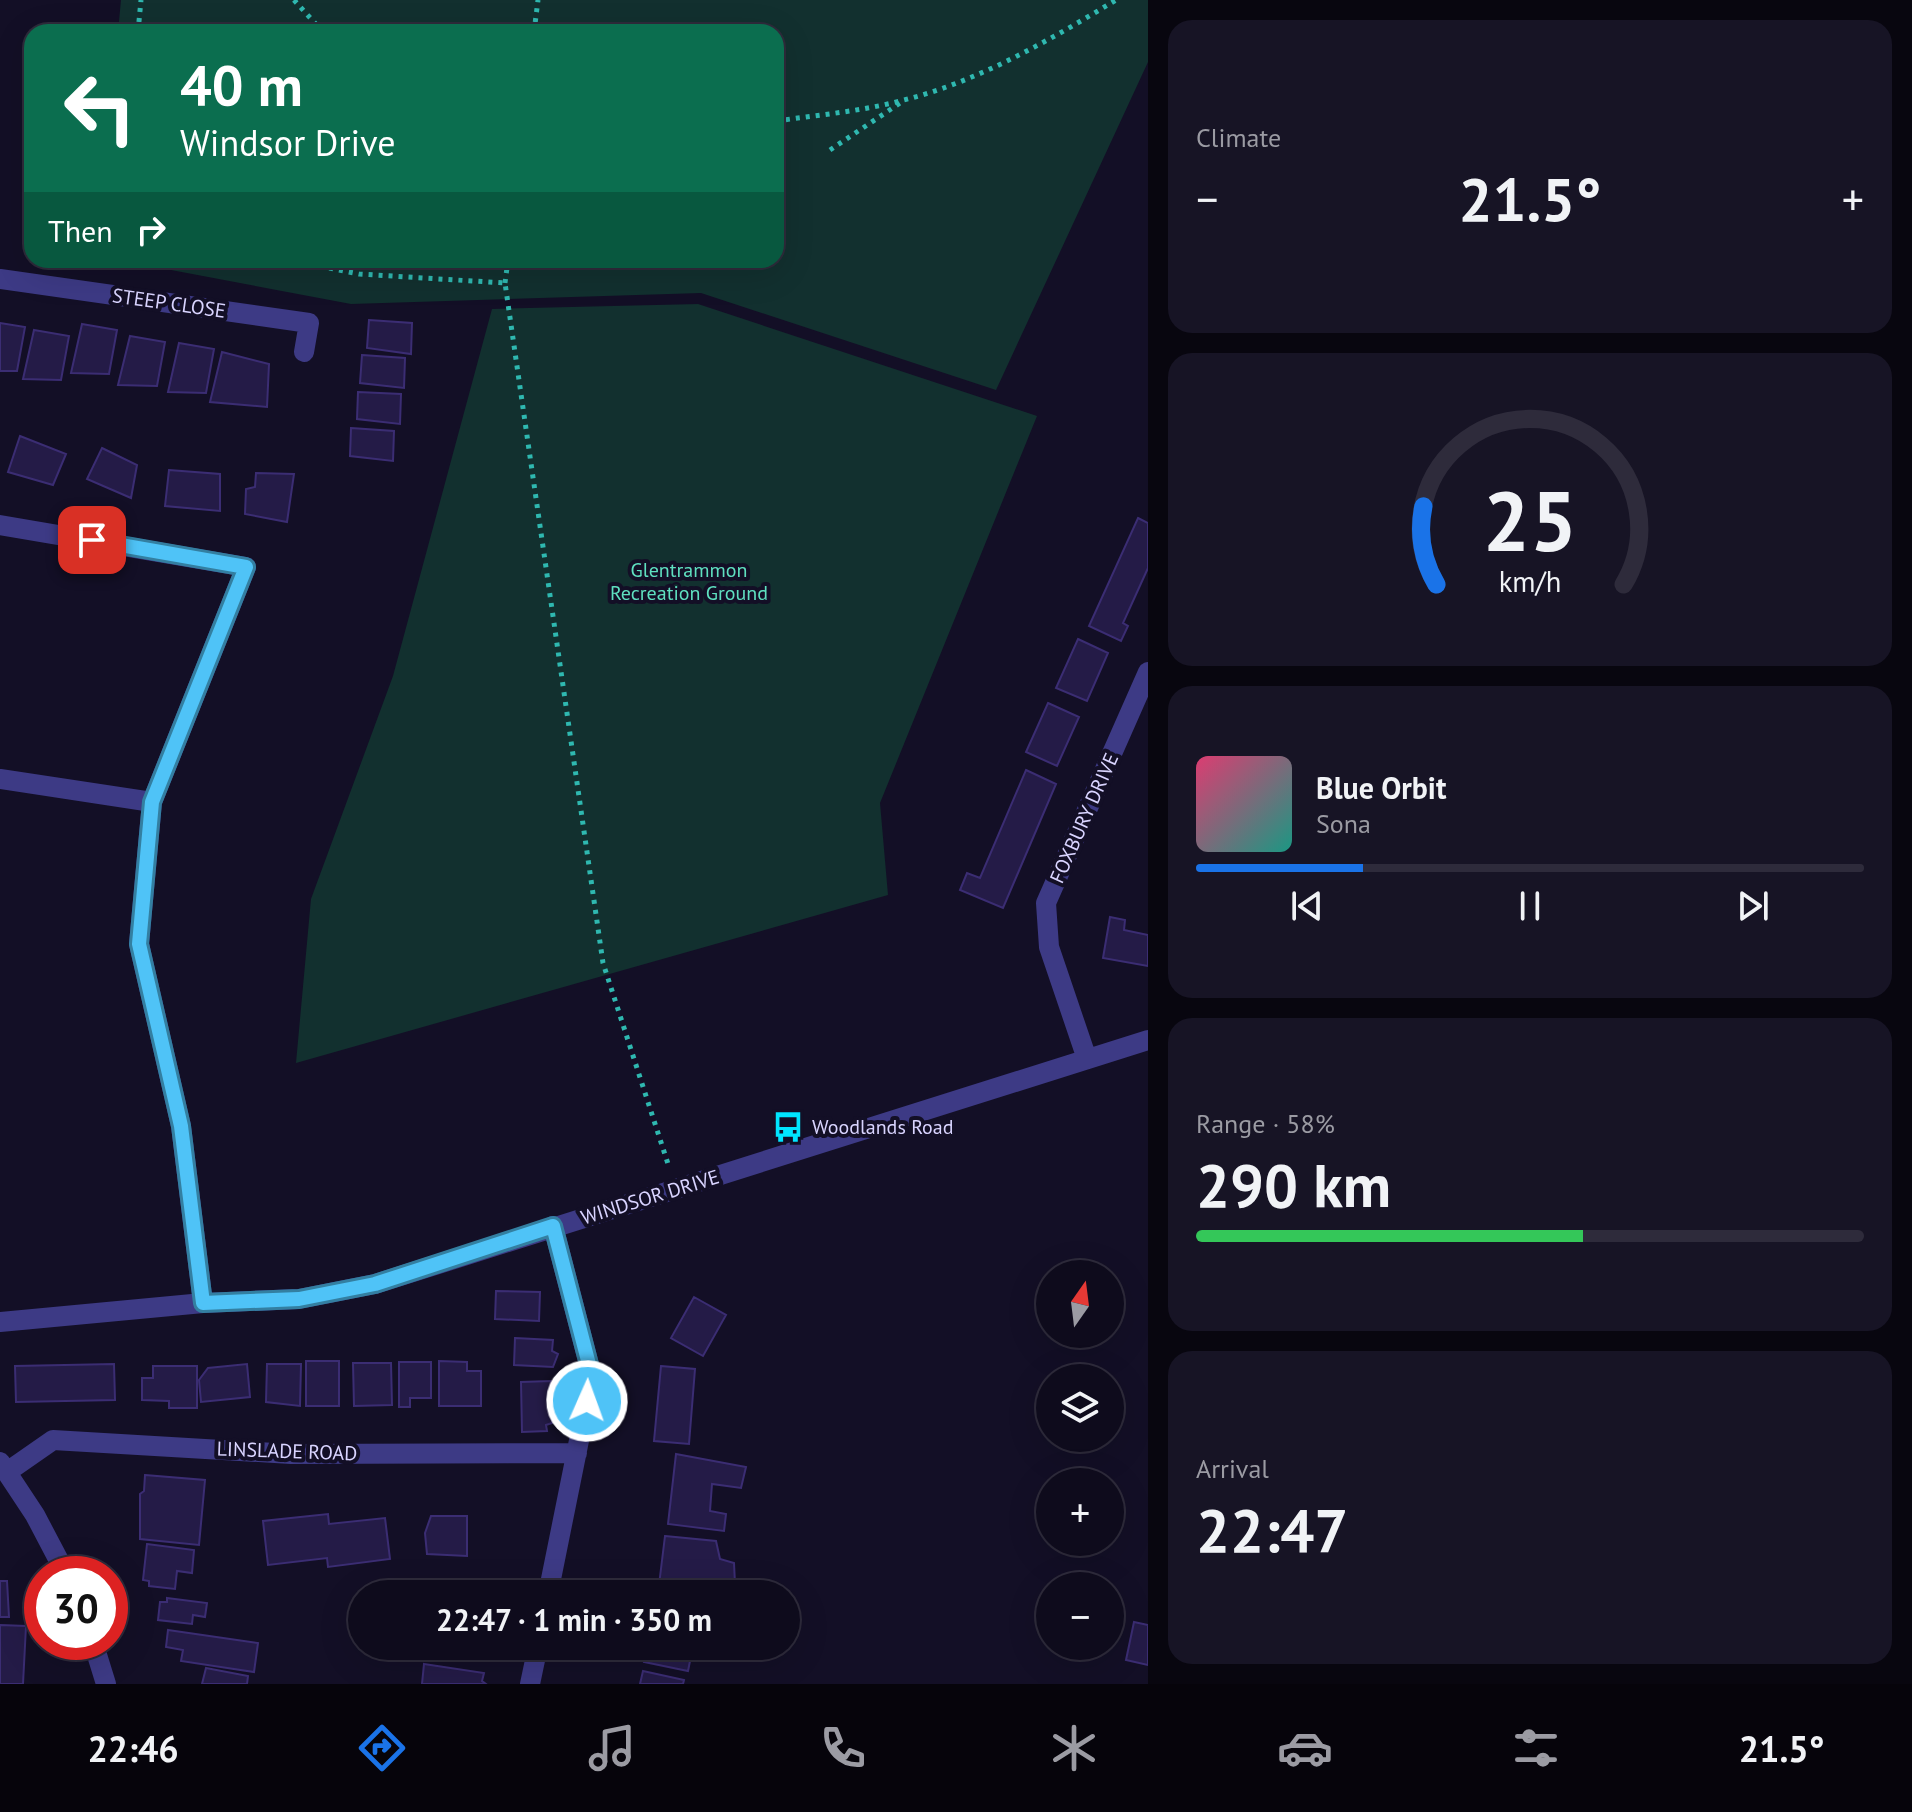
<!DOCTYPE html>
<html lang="en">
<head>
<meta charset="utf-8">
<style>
	:root { --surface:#0e0b1c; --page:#171425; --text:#f1f3f6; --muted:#9b9ba3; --line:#2e2b3b; --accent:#1a73e8 }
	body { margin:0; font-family:"PT Sans",sans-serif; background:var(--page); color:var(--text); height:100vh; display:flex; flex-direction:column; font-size:30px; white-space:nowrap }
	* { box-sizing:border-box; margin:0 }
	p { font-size:26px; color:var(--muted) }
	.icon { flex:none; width:44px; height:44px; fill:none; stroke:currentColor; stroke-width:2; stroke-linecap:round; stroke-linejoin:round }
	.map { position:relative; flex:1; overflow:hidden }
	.sheet { display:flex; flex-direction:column; gap:20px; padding:20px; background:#08060f; width:764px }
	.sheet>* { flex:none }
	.top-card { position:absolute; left:24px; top:24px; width:760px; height:244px; border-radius:24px; box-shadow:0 8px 32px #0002,0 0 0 2px var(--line); background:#0b6e4f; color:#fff; overflow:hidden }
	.needle { width:52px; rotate:14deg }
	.fabs { position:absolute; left:1036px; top:1260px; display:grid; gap:16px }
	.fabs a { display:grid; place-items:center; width:88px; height:88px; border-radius:50%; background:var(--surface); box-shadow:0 8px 32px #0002,0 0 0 2px var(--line); font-size:40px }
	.speed { position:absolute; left:24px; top:1556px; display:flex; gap:16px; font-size:40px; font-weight:700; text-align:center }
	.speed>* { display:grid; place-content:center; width:104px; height:104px; border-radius:50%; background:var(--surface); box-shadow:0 8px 32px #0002,0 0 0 2px var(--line); line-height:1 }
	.speed .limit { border:12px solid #d22; background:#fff; color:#111 }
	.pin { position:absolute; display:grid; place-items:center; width:68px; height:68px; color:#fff; margin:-34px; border-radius:16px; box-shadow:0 4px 12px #0006 }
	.me { position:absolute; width:88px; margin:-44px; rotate:2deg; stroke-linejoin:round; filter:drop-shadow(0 0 6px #0008) }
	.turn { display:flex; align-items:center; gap:28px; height:168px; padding:0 24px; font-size:36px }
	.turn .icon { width:104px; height:104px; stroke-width:2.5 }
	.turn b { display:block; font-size:56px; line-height:68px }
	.then { display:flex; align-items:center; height:76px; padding:0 24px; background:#0003; gap:16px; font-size:30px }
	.big { font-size:60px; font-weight:800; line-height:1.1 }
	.sheet .tile { flex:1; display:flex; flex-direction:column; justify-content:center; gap:12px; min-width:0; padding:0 28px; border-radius:24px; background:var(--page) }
	.sheet .dial { align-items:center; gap:0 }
	.dial svg { height:208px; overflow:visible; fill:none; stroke:var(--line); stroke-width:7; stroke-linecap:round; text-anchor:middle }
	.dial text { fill:var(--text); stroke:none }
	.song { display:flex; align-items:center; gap:24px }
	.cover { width:96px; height:96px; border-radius:12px; background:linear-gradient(135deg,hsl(340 70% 55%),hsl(170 70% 35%)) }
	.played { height:8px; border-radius:4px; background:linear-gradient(90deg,var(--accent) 25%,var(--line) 25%) }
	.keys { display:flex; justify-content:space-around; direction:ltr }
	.heat { display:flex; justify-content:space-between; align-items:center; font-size:44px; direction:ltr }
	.charge { height:12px; border-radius:6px; background:linear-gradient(90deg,#34c759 58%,var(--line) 0) }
	.trip { position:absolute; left:348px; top:1580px; width:452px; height:80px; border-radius:40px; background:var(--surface); box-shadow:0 8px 32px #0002,0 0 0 2px var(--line); font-weight:800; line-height:80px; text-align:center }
	.tabs { display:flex; height:128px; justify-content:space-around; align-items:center; background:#06040b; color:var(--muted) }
	.tabs .icon { width:56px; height:56px }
	.tabs .selected { color:var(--accent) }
	.tabs b { font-size:36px; color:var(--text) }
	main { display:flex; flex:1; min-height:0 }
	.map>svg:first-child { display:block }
</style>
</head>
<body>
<main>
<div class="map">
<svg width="1148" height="1684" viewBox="0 0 1148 1684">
	<rect width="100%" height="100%" fill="#130f26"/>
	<path fill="#12302f" d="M121 0H1148V62L996 390 701 293 351 304 118 260H776V32H118Z
		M698 304 1037 416 880 803 888 895 296 1063 311 899 393 676 492 309Z"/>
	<path fill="#241b47" stroke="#3b2d73" stroke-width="2" d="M369 320 412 323 411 354 367 348Z
		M0 323 25 327 17 371H0Z
		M82 324 117 330 109 374 71 373Z
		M34 330 69 336 61 380 23 379Z
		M130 336 165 342 157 386 118 385Z
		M179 343 214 349 206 393 168 392Z
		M222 352 269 364 267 407 210 402Z
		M362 355 405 358 404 388 360 383Z
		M358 392 401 394 400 424 357 419Z
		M351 428 394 431 393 461 350 456Z
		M20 436 66 454 53 485 8 472Z
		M102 448 137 465 131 498 87 479Z
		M169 470 220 474V511L165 506Z
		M256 473 294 474 287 522 245 514 246 489 255 487Z
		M1138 518 1148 523V568L1123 623 1128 626 1121 641 1089 626Z
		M1078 639 1108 653 1087 701 1056 688Z
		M1048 703 1079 717 1057 766 1026 752Z
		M1026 770 1056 784 1003 908 960 890 967 873 980 878Z
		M1110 917 1125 920 1124 930 1148 935V966L1103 958Z
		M496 1291 540 1292 539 1321 495 1319Z
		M694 1297 726 1315 703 1356 671 1338Z
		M515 1338 553 1340 552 1351 558 1354 553 1367 514 1365Z
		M306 1361H339V1406H306Z
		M439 1361 467 1362V1371H481V1406H439Z
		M399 1362H431V1398H410V1407H399Z
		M353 1363H391L392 1405 354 1406Z
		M114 1364 115 1400 16 1402 15 1366Z
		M247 1364 250 1397 201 1402 199 1380 208 1368Z
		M267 1364H301L300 1406 266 1402Z
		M153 1366H197V1408H169V1401L142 1400V1378H153Z
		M661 1366 695 1369 689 1444 654 1441Z
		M551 1381 552 1423 546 1425 547 1431 522 1432 521 1382Z
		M676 1454 746 1467 741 1488 712 1484 710 1511 726 1514 724 1531 668 1524Z
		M145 1475 205 1480 199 1545 140 1539V1494L144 1491Z
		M328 1514 329 1524 385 1518 390 1559 328 1567 327 1558 268 1565 263 1521Z
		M431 1516H467V1556L427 1554 425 1533Z
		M665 1536 716 1541 720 1559 734 1563 735 1584 722 1591 659 1585Z
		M147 1544 194 1550 192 1573 177 1571 175 1589 149 1586V1581L143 1580Z
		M0 1581H7L9 1617H0Z
		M167 1598 207 1603 205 1617 193 1615 192 1624 158 1620 160 1602H167Z
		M1134 1622 1148 1625V1665L1126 1660Z
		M0 1625 26 1626 23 1684H0Z
		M168 1630 258 1643 254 1672 181 1661 183 1650 166 1647Z
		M647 1646H693L688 1671 644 1662Z
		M424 1664 484 1673 482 1681 486 1684H422Z
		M206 1668 248 1676 247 1684H202Z
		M643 1671 684 1680 683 1684H640Z"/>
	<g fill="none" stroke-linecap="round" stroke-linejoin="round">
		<path stroke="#2fb8b0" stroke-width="5" stroke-dasharray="4 6" stroke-linecap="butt" d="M294 0 323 32
			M138 32 141 0
			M534 32 538 0
			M776 121C819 115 863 111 904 100 979 81 1050 40 1116 0
			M830 150 900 103
			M290 260 359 274 505 283 603 963 669 1167
			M505 283 508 260"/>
		<path stroke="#3d3a85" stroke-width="20" d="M0 279 309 323 304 352
			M0 525 246 567 152 802 139 944 181 1126 203 1303
			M0 779 152 802
			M1087 1059 1049 947 1046 903 1148 672
			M0 1322 203 1303 299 1299 375 1284 1148 1040
			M0 1462 35 1515 66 1574
			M7 1472 53 1440 291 1454 577 1453
			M548 1594 592 1376 553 1226
			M93 1642 106 1684
			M530 1684 538 1646"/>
	</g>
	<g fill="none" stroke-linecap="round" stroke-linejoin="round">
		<defs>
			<path id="route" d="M92 540 246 567 152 802 139 944 181 1126 203 1303 299 1299 375 1284 553 1226 592 1376 587 1401"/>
		</defs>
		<use href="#route" stroke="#337fa1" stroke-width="20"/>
		<use href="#route" stroke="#4fc3f7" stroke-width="14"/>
	</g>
	<defs>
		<symbol id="bus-bare" viewBox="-9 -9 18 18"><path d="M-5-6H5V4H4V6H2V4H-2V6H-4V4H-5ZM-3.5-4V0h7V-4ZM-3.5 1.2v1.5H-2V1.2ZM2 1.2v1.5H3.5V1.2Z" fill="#00e5ff" stroke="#130f26" stroke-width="2.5" paint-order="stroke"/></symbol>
	</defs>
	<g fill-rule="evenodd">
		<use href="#bus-bare" x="766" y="1105" width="44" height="44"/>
	</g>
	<g text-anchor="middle" stroke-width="8" stroke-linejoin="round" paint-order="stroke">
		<g font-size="20" fill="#d9d4ff" stroke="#130f26">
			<text transform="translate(169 303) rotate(8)" y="7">STEEP CLOSE</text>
			<text transform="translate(1084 818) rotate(-66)" y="7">FOXBURY DRIVE</text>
			<text transform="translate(650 1197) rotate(-17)" y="7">WINDSOR DRIVE</text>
			<text transform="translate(287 1451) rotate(2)" y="7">LINSLADE ROAD</text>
		</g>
		<g font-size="20" fill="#5fe0c0" stroke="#130f26">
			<text x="689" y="577">Glentrammon<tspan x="689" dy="23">Recreation Ground</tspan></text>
		</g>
		<g font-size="20" fill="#d9d4ff" stroke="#130f26" text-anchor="start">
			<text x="812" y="1134">Woodlands Road</text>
		</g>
	</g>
</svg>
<div class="fabs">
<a><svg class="needle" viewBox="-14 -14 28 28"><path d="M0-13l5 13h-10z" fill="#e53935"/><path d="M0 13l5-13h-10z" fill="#9b9ba3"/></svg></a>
<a><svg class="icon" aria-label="layers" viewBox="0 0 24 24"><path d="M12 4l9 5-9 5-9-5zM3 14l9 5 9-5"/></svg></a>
<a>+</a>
<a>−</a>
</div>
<div class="speed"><div class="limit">30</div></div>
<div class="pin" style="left:92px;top:540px;background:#d93025"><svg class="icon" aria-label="arrive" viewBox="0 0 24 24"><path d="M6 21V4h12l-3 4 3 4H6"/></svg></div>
<svg class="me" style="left:587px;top:1401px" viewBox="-20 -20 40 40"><circle r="17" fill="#4fc3f7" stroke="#fff" stroke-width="3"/><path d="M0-11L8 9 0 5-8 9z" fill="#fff"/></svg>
<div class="trip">22:47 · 1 min · 350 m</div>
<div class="top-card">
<div class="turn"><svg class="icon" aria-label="left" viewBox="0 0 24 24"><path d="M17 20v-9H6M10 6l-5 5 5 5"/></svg><div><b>40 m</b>Windsor Drive</div></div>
<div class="then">Then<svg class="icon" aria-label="right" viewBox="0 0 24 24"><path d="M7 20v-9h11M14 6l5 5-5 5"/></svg></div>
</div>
</div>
<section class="sheet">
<div class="tile"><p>Climate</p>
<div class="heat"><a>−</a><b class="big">21.5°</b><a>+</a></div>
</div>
<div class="tile dial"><svg viewBox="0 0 100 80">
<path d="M14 69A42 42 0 1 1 86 69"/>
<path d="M14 69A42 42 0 0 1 9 39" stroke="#1a73e8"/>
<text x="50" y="56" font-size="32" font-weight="700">25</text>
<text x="50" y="72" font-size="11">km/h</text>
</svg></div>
<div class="tile">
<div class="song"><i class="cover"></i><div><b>Blue Orbit</b><p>Sona</p></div></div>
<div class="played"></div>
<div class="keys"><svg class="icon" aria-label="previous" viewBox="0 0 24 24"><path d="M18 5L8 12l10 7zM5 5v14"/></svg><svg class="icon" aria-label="pause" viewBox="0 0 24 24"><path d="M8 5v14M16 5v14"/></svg><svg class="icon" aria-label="next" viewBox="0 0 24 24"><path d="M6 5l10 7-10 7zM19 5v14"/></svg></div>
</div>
<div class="tile"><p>Range · 58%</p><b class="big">290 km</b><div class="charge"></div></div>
<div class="tile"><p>Arrival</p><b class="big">22:47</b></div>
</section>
</main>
<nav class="tabs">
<b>22:46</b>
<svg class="icon selected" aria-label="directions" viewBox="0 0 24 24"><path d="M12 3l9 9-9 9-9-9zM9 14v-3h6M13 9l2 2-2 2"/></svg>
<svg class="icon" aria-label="music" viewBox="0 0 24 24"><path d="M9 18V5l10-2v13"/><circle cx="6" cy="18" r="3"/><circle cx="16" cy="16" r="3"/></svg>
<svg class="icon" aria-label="phone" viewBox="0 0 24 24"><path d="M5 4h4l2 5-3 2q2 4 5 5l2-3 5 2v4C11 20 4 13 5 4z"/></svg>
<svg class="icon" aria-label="climate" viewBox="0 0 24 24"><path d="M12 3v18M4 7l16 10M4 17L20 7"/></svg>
<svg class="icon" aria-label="car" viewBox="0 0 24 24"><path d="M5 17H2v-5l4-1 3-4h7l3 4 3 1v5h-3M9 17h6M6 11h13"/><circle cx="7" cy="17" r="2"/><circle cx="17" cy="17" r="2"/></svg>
<svg class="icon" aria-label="filters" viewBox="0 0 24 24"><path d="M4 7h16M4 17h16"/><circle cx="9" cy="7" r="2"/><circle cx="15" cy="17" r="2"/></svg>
<b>21.5°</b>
</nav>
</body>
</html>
